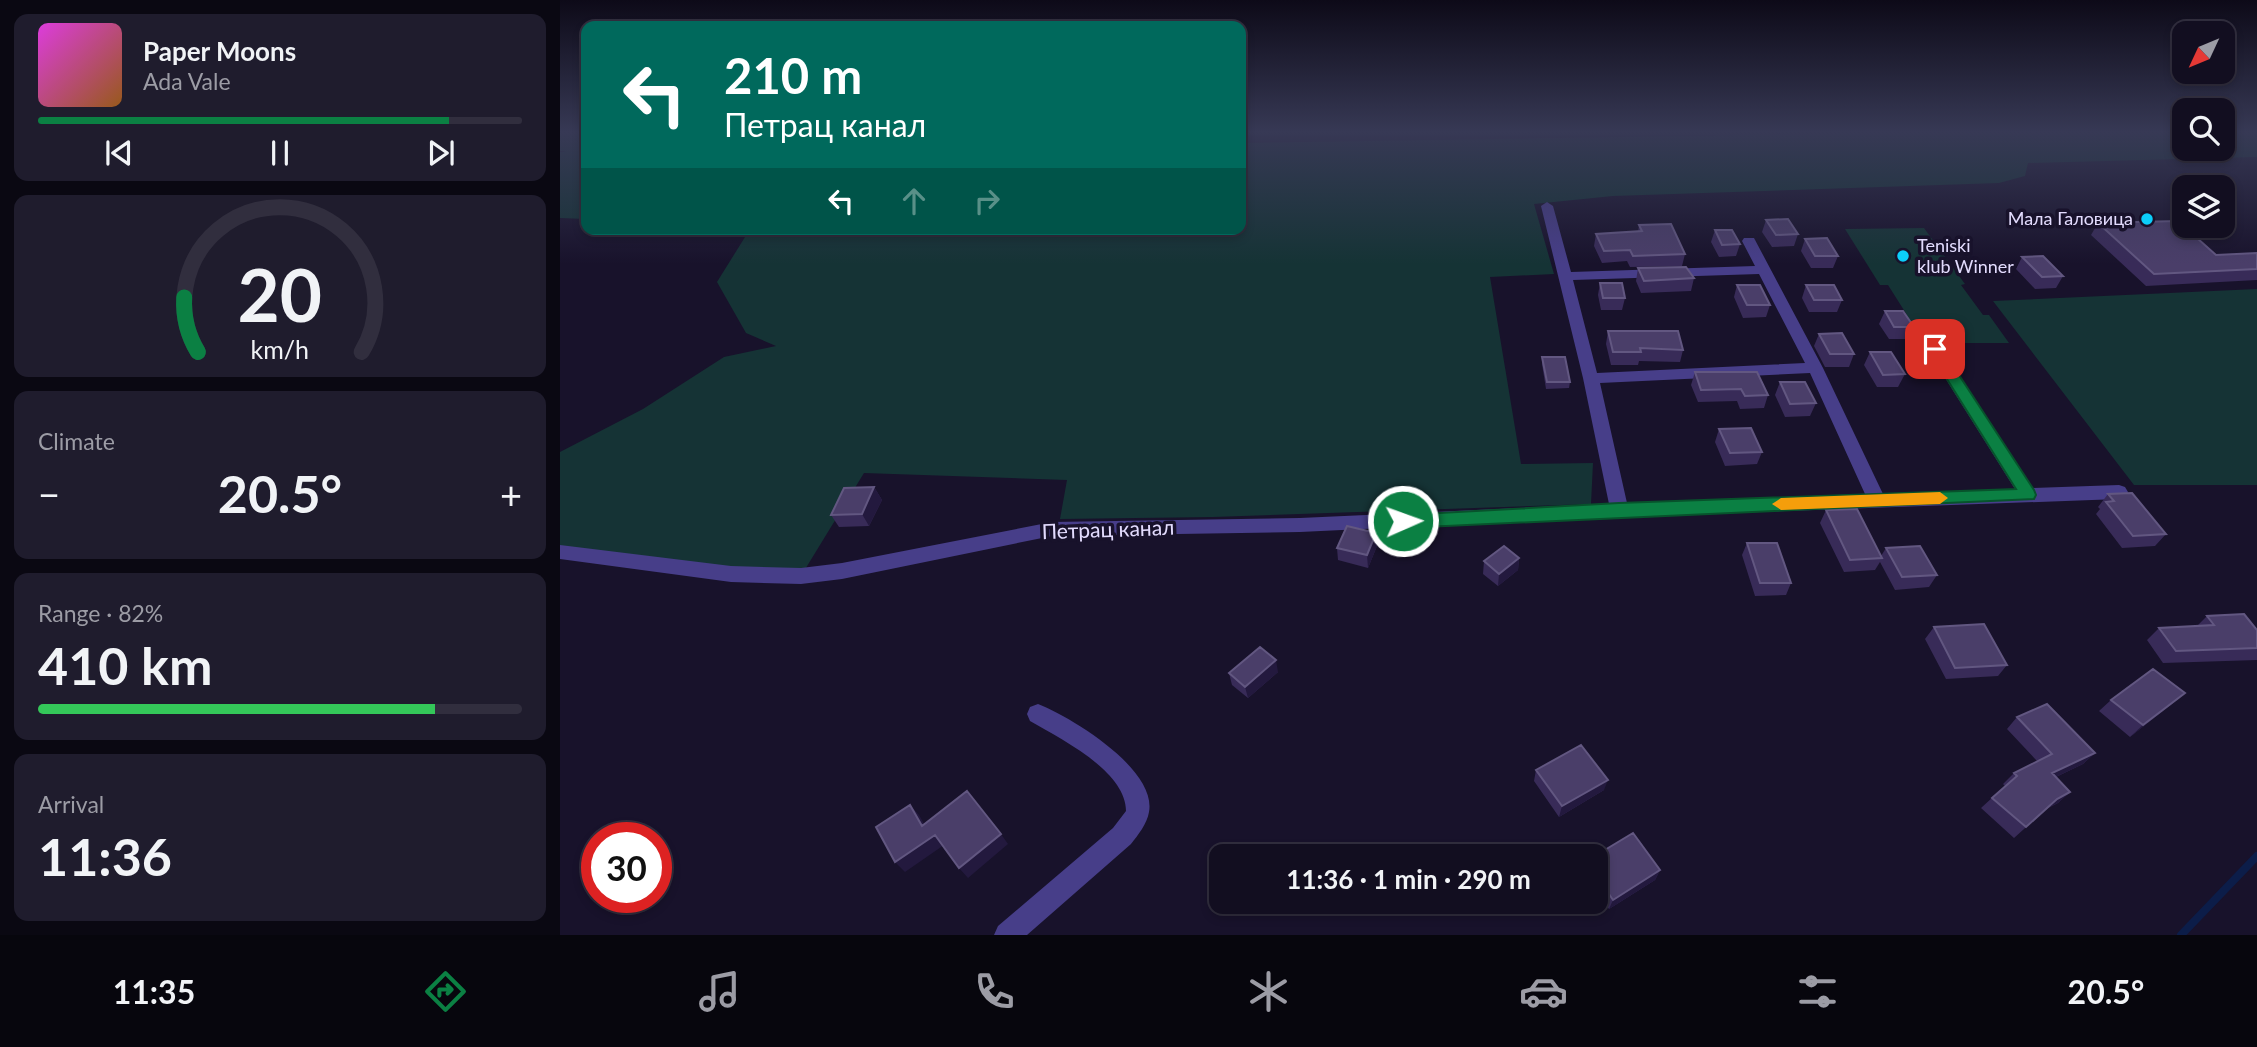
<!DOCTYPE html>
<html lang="en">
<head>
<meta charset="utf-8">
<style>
	:root { --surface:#120e20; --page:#1f1c2d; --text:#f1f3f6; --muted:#9c9ca5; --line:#312e3e; --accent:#0b8043 }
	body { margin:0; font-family:Lato,sans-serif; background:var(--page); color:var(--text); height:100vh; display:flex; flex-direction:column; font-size:26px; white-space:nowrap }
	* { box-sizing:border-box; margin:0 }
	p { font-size:23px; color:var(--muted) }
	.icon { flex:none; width:38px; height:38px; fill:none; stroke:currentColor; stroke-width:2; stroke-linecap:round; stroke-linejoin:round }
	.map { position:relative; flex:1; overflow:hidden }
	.side { display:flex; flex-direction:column; gap:14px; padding:14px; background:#0a0812; width:560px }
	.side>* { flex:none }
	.banner { position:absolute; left:21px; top:21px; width:665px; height:214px; border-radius:14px; box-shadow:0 4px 10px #0003,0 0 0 2px var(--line); background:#00695c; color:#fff; overflow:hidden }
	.needle { width:46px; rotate:226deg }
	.buttons { position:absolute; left:1612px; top:21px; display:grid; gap:14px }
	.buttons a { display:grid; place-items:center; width:63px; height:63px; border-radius:14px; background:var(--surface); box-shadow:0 4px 10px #0003,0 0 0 2px var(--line); font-size:35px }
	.speed { position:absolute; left:21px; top:822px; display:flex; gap:14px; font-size:35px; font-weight:700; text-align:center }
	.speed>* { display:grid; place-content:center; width:91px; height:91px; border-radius:50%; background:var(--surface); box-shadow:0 4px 10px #0003,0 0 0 2px var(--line); line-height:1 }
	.speed .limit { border:10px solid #d22; background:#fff; color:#111 }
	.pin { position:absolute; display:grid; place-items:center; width:60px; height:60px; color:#fff; margin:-30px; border-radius:14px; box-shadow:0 4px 10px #0006 }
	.me { position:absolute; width:77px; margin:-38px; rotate:88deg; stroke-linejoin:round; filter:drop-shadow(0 0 5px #0008) }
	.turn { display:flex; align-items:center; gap:24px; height:147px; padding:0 28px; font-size:32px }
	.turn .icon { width:91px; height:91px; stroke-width:2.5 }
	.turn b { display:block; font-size:49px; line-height:60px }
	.lanes { display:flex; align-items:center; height:66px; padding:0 28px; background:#0003; justify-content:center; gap:35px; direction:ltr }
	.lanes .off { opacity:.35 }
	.big { font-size:52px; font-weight:700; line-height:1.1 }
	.side .tile { flex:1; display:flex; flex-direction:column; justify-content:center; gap:10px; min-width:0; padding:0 24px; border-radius:14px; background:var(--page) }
	.side .dial { align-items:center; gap:0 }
	.dial svg { height:182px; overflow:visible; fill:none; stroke:var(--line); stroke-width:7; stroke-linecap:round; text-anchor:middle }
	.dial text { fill:var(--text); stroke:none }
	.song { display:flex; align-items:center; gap:21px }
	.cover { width:84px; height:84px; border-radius:10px; background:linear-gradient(135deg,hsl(300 70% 55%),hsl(30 70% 35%)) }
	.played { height:7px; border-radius:4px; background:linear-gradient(90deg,var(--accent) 85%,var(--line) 85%) }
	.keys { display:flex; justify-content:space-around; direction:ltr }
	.heat { display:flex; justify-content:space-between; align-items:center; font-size:38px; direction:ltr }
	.charge { height:10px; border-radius:5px; background:linear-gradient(90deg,#34c759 82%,var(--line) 0) }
	.trip { position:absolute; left:649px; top:844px; width:399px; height:70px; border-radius:14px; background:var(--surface); box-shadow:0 4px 10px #0003,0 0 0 2px var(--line); font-weight:700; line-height:70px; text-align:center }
	.dock { display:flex; height:112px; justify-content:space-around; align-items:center; background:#07060d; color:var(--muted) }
	.dock .icon { width:49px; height:49px }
	.dock .current { color:var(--accent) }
	.dock b { font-size:32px; color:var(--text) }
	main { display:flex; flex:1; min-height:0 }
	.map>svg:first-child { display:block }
</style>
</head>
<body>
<main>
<section class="side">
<div class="tile">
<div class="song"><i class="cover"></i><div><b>Paper Moons</b><p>Ada Vale</p></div></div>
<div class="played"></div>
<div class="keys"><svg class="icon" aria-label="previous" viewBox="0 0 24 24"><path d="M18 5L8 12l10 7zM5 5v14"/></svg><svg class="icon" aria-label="pause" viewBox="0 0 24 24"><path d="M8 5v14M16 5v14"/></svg><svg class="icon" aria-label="next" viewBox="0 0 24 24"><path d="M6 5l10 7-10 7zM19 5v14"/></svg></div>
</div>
<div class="tile dial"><svg viewBox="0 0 100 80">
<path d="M14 69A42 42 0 1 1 86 69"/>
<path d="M14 69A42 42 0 0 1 8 45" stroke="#0b8043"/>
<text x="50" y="56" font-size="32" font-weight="700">20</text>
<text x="50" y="72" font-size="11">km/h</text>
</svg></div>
<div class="tile"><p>Climate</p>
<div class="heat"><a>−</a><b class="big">20.5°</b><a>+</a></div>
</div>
<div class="tile"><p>Range · 82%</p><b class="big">410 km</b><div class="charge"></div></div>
<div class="tile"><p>Arrival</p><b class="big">11:36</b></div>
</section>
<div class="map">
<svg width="1697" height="935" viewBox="0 0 1697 935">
	<rect width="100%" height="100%" fill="#18122b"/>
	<path fill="#153335" d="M0 133H26V219L0 218V152H7L0 151Z
		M1313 133H1624V149H1662L1663 133H1697V157L1468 163 1465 176 1439 183 1053 196 974 204 994 274 930 277 961 464 1033 463 1031 504 653 517 500 519 507 480 304 473 241 576 0 552V452L83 409 164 357 216 346 186 333 157 282 190 229H681V143Z
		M1364 228 1405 284 1401 285 1423 315H1429L1449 343H1360L1343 315H1347L1328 285H1320L1285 229Z
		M1697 289V485H1574L1433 301Z"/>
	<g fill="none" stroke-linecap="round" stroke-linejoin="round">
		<path stroke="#0c1d49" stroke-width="8" d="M1621 935 1697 856"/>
		<path fill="#473e89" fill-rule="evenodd" d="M987 202 993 206 1011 272 1195 266 1182 241 1184 238H1194L1263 368 1323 494 1455 489 1367 349 1375 344 1380 346 1473 488 1559 485 1565 487 1568 492 1565 497 1559 499 1059 517 740 532 492 536 282 579 241 584 171 582 0 559V545L171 566 241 568 282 563 492 522 740 518 1049 504 1023 378 981 206ZM1199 274 1245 363 1037 373 1013 280ZM1250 373 1305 494 1067 503 1040 383Z
			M478 704C511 717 597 769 589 812 587 824 578 835 571 844L467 935H434L438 926 553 828 566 811C566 771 501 739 470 721L467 714 470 707Z"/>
	</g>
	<path fill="#382b58" d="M1206 220 1238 234 1234 246 1212 247 1202 232Z
		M1538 223 1656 255 1697 253V280L1586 286 1531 235Z
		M1079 225 1125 254 1122 266 1070 267 1067 261 1042 263 1034 246 1036 234 1078 232Z
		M1155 230 1180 244 1176 256 1159 257 1151 242Z
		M1245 239 1278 256 1273 268H1251L1241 251Z
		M1462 257 1503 276 1496 288 1475 289 1456 269Z
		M1078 268 1134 278 1131 291 1081 293 1076 281Z
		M1040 283 1065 298 1062 310H1041L1038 295Z
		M1177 285 1210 305 1206 317 1183 318 1174 297Z
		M1246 285 1282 300 1277 312H1249L1242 298Z
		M1325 311 1354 327 1348 339H1329L1319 324Z
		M1048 331 1123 350 1120 362 1079 361 1078 365H1051L1046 344Z
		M1259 334 1294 354 1289 367H1265L1254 346Z
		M1310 352 1345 374 1338 387H1317L1304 365Z
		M982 357 1010 382 1009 388 986 389 982 364Z
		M1135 372 1208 395 1204 408 1180 409 1177 401 1138 402 1131 385Z
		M1220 382 1256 403 1250 416 1225 417 1215 395Z
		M1159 429 1202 452 1197 464 1165 466 1155 442Z
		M314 487 322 500 309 526 279 527 271 515Z
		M1548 494 1606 534 1595 546 1562 548 1536 514 1540 509 1538 507Z
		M1266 510 1321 556 1326 548 1377 575 1369 587 1335 590 1320 562 1315 570 1284 572 1260 523Z
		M816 533 817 546 808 568 778 560 777 548Z
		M1187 543 1231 583 1226 595 1195 596 1182 555Z
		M959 558 958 570 938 586 923 574 924 561Z
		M1647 616 1697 630V660L1603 663 1587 640 1599 628 1637 626Z
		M1374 627 1447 665 1438 676 1386 679 1365 639Z
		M718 672 688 698 672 685 669 673Z
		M1625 693 1570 737 1539 711 1551 700Z
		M1457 717 1535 753 1523 764 1496 777 1510 792 1498 803 1486 809 1454 838 1421 808 1445 786 1443 784 1454 773 1477 761 1447 729Z
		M976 770 1044 790 999 817 974 781Z
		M1036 856 1100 870 1095 880 1049 909 1036 890Z"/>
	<path fill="#23193e" d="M314 487 322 500 309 526 302 514Z
		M816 533 817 546 808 568 807 555Z
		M959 558 958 570 938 586 939 574Z
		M716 660 718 672 688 698 685 687Z
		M1625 693 1612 704 1570 737 1583 725Z
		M1535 753 1523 764 1481 784 1492 773Z
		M1048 780 1044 790 999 817 1002 806Z
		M1510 792 1498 803 1485 809 1497 799Z
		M350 805 359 815 371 836 362 826Z
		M441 834 448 844 408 878 399 868Z
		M375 835 384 845 345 872 335 862Z
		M1100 870 1095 880 1049 909 1053 900Z"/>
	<path fill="#4a3e69" stroke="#625781" stroke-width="2" d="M1228 219 1238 234 1216 235 1206 220Z
		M1618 221 1656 255 1697 253V269L1594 274 1538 223Z
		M1111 224 1125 254 1073 256 1070 250 1044 251 1036 234 1082 231 1079 225Z
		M1155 230H1172L1180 244 1162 245Z
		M1267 238 1278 256H1255L1245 239Z
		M1483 256 1503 276 1482 277 1462 257Z
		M1126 267 1134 278 1084 281 1078 268Z
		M1040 283H1062L1065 298H1043Z
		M1177 285H1200L1210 305H1187Z
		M1246 285H1274L1282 300H1254Z
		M1325 311H1343L1354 327H1334Z
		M1048 331H1118L1123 350 1080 348 1081 352H1053Z
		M1282 333 1294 354H1270L1259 334Z
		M1310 352H1331L1345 374 1323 375Z
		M982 357H1005L1010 382H987Z
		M1135 372H1197L1208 395 1185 396 1181 389 1141 390Z
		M1220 382H1245L1256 403 1230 404Z
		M1191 428 1202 452 1170 453 1159 429Z
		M314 487 302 514 271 515 284 488Z
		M1572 493 1606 534 1573 536 1546 502 1554 501 1548 494Z
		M1297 509 1322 558 1290 560 1266 510Z
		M787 526 816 533 807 555 777 548Z
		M1187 543H1217L1231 583H1200Z
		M944 546 959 558 939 574 924 561Z
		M1360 546 1377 575 1342 577 1326 548Z
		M1684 614 1697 630V648L1616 651 1599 628 1654 625 1647 616Z
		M1424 624 1447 665 1395 668 1374 627Z
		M700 647 716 660 685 687 669 673Z
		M1593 669 1625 693 1583 725 1551 700Z
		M1487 704 1535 753 1492 773 1510 792 1497 799 1466 827 1432 798 1457 776 1454 773 1492 754 1457 717Z
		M1021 745 1048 780 1002 806 976 770Z
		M407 791 441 834 399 868 375 835 335 862 316 827 350 805 362 826Z
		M1073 833 1100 870 1053 900 1036 875V856H1035Z"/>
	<linearGradient id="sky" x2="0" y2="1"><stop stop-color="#0d0a18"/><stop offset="0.5" stop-color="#373955"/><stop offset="1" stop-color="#373955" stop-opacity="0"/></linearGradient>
	<rect width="1697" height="264" fill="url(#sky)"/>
	<path fill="#0b8043" stroke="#07532c" stroke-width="2" d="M1375 345 1380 346 1474 490 1476 495 1474 499 843 528 837 526 834 521 837 517 843 515 1059 503 1456 489 1368 349Z"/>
	<path fill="#f59e0b" d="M1380 492 1388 498 1380 504 1221 510 1212 504 1221 498Z"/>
	<g fill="#0ccefa" stroke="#18122b" stroke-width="2.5">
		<circle cx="1587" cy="219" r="7"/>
		<circle cx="1343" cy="256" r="7"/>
	</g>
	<g text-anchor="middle" stroke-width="7" stroke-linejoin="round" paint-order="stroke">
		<g font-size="18" fill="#e3dcfe" stroke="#18122b" text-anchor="end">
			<text x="1573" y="225">Мала Галовица</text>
			<text x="1357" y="252" text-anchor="start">Teniski<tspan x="1357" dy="21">klub Winner</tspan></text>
		</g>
		<g font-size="21" fill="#e3dcfe" stroke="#18122b">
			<text transform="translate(548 530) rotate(-2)" y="7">Петрац канал</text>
		</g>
	</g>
</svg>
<div class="buttons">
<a><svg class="needle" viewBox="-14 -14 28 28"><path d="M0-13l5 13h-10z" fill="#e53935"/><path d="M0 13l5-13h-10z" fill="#9c9ca5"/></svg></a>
<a><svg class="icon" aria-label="search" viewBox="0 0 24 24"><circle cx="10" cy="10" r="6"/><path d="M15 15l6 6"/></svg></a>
<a><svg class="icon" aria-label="layers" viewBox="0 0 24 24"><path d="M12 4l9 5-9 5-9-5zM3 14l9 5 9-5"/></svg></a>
</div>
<div class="speed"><div class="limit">30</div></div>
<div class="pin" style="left:1375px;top:349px;background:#d93025"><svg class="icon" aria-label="arrive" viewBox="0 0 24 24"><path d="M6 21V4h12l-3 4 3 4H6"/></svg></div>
<svg class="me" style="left:843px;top:521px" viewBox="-20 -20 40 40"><circle r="17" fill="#0b8043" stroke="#fff" stroke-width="3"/><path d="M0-11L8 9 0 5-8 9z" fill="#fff"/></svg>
<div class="trip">11:36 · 1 min · 290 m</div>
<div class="banner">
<div class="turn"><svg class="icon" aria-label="left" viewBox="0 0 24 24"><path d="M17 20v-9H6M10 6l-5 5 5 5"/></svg><div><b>210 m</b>Петрац канал</div></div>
<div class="lanes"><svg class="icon" aria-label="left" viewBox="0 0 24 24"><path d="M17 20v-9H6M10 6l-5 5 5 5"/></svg><svg class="icon off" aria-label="ahead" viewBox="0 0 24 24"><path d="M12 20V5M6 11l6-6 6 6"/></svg><svg class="icon off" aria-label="right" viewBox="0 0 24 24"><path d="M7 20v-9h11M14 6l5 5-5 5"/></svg></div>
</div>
</div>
</main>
<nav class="dock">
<b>11:35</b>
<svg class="icon current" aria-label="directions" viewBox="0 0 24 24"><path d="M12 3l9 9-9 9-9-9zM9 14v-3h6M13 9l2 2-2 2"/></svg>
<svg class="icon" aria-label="music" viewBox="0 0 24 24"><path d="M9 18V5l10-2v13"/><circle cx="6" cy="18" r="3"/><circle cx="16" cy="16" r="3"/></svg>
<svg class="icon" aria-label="phone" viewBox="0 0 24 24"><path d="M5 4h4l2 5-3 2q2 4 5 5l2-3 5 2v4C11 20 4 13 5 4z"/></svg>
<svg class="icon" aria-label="climate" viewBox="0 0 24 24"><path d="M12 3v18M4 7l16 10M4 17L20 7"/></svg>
<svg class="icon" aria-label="car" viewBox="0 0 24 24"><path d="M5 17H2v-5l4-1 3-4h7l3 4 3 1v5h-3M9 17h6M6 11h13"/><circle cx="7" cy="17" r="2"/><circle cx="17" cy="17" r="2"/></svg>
<svg class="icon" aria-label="filters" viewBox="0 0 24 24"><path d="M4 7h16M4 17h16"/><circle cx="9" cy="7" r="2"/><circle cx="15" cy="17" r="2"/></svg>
<b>20.5°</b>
</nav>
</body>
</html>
